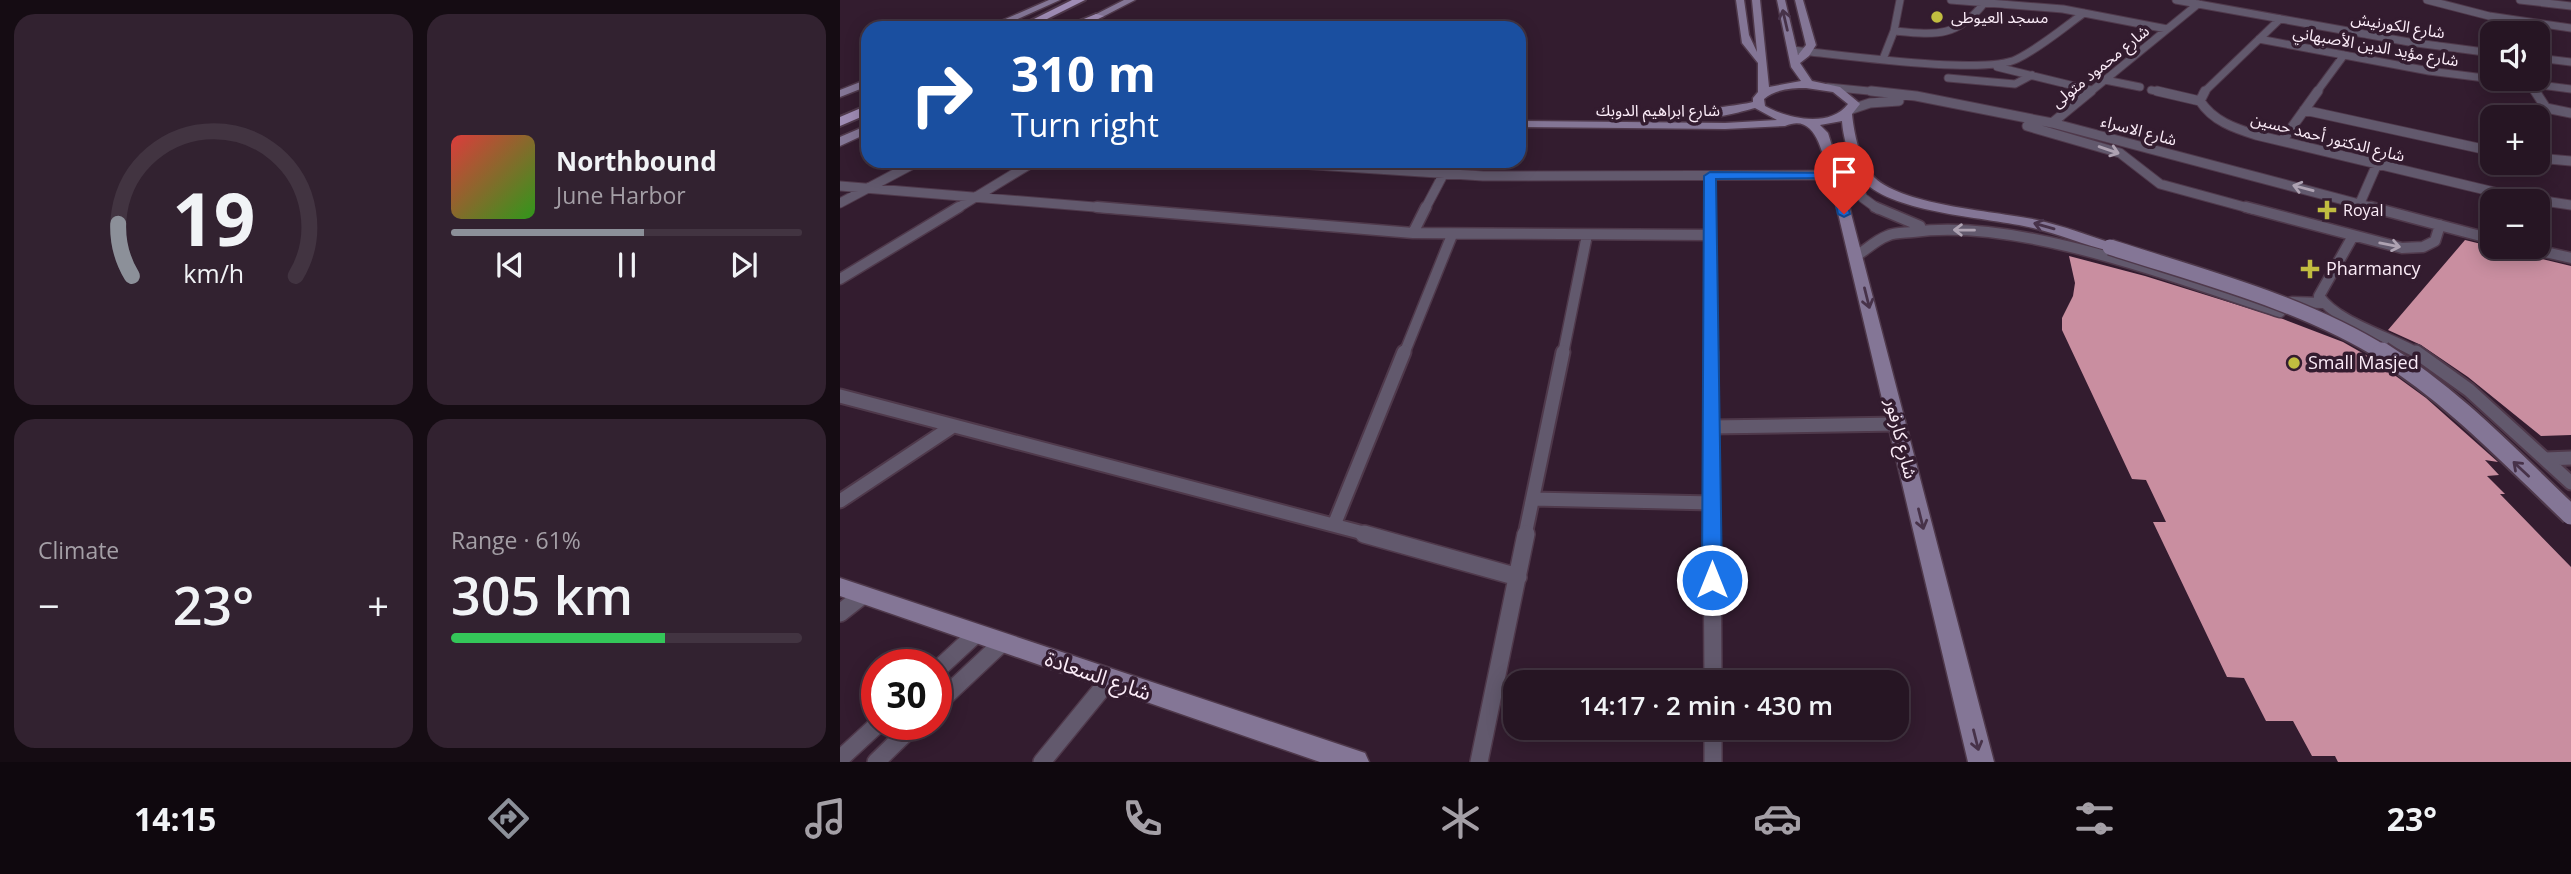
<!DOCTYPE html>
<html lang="en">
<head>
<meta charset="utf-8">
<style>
	:root { --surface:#261523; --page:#322230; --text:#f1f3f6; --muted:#a49fa6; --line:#423441; --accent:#8c9099 }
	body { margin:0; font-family:"Open Sans","Noto Sans Arabic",sans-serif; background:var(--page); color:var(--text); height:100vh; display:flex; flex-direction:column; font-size:26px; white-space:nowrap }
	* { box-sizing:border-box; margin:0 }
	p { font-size:23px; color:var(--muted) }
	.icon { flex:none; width:38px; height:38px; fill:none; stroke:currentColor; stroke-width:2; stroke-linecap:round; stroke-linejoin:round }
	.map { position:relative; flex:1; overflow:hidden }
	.details { display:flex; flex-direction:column; gap:14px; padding:14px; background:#150c13; width:840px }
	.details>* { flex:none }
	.top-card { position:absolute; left:21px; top:21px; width:665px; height:147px; border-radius:21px; box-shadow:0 4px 18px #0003,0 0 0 2px var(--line); background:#1a4fa0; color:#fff; overflow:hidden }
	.controls { position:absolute; left:1640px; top:21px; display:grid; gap:14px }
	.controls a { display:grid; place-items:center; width:70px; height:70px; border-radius:14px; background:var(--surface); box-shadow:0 4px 18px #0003,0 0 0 2px var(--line); font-size:35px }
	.speed { position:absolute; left:21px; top:649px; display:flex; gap:14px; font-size:35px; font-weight:700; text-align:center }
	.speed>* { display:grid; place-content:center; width:91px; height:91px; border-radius:50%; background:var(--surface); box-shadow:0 4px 18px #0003,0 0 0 2px var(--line); line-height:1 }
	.speed .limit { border:10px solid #d22; background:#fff; color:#111 }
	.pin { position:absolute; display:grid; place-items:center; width:60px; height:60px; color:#fff; margin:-72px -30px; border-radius:50% 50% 50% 0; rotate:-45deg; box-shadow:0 0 7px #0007 }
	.pin .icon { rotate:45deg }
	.me { position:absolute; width:77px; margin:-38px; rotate:0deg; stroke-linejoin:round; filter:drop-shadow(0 0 5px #0008) }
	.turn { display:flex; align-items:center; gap:24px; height:147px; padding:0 35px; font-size:32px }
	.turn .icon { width:91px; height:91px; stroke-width:2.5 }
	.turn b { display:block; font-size:49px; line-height:60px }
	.big { font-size:52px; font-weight:600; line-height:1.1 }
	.details .tile { flex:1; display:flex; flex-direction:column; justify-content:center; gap:10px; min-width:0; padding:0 24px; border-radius:21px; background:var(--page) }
	.details .dial { align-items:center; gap:0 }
	.dial svg { height:182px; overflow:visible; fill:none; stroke:var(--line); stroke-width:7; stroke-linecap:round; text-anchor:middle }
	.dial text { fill:var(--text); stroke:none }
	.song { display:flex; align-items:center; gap:21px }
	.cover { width:84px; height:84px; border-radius:10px; background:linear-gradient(135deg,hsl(0 70% 55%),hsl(110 70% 35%)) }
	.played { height:7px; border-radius:4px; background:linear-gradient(90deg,var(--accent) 55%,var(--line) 55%) }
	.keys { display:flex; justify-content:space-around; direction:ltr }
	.heat { display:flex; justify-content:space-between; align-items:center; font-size:38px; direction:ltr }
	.charge { height:10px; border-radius:5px; background:linear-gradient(90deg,#34c759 61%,var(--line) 0) }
	.details .tiles { flex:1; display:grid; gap:14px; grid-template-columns:repeat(2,1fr) }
	.trip { position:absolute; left:663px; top:670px; width:406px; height:70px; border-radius:21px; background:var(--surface); box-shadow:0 4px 18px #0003,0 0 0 2px var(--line); font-weight:600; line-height:70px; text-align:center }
	.tab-bar { display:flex; height:112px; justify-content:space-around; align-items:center; background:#0f080e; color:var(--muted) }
	.tab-bar .icon { width:49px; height:49px }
	.tab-bar .selected { color:var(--accent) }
	.tab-bar b { font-size:32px; color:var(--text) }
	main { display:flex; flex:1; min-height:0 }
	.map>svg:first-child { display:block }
</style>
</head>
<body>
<main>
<section class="details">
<div class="tiles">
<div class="tile dial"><svg viewBox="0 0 100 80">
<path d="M14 69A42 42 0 1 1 86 69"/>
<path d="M14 69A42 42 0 0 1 8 46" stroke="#8c9099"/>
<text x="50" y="56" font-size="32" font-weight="700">19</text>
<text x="50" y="72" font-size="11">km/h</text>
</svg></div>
<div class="tile">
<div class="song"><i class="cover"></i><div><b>Northbound</b><p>June Harbor</p></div></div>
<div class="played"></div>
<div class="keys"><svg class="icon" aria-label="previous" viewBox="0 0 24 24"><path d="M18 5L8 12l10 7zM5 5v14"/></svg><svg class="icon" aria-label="pause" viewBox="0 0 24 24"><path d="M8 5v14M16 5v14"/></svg><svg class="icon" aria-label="next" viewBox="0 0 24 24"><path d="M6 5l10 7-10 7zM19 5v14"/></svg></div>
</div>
<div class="tile"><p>Climate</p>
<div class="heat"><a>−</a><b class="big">23°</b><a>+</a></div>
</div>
<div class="tile"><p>Range · 61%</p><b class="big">305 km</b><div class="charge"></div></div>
</div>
</section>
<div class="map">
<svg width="1731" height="762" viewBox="0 0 1731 762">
	<rect width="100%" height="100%" fill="#331c2f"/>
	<path fill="#c98ea0" d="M1625 240 1731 266V435L1701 436 1628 377 1581 345 1548 330Z
		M1229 256 1305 276 1443 319 1503 342 1531 358 1586 398 1658 462 1645 460 1659 475 1647 476 1665 494H1660L1731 567V762H1498L1495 756H1472L1453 721H1426L1404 678 1387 677 1313 522H1326L1306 480 1292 479 1222 330V318L1233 296 1235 283Z"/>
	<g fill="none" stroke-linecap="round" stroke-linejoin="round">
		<defs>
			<path id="street-far4" d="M1111 0 1223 9 1327 29
				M1336 0 1569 42 1652 53
				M1587 0 1649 16 1731 28
				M1680 0 1731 6
				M1054 31C1096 35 1117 38 1145 2
				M1419 39 1589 71 1731 89
				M952 50C996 54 1144 76 1177 59 1201 47 1223 28 1244 13
				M1698 58 1731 62
				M1043 59 1054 31 1060 0
				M1157 67 1251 90
				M1108 78 1175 84 1192 75
				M1265 80 1300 87
				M1690 84 1696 93
				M988 87 1049 93
				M1311 90 1325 93
				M1249 93 1358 4
				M1363 93 1440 19
				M1476 93 1504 55"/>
			<path id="street-far3" d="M1031 91 1076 96 1212 123 1538 209
				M1317 91 1360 101
				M1365 91 1360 101C1373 121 1394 128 1416 135L1671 196 1731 205
				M1695 91 1706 108 1731 113
				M1012 109 1030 103 1059 101
				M1464 110 1652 151
				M1212 123 1251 91
				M1187 126 1280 153 1320 184 1412 209
				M1442 141 1478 91
				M1698 158 1731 161
				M416 161 643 176 995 175
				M1020 164 1013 180 1023 198 1038 209
				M870 176V209
				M0 186 279 209
				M0 203 79 161
				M1520 203 1537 164
				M116 209 195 161
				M585 209 603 175"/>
			<path id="street-far2" d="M257 207 573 233 870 235
				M870 207 871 354
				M1035 207 1080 226
				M1406 207 1562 248 1583 247 1595 241 1600 225
				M1531 207 1652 239
				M573 233 586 207
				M1513 236 1479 296C1497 323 1551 337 1579 354
				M1683 247 1731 258
				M1016 256C1026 250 1036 240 1047 236 1055 232 1065 233 1073 232 1180 217 1337 279 1440 312L1439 308 1452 302 1482 303
				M0 279 119 207
				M564 354 612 235
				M723 354 747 235"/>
			<path id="street-far1" d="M871 352 872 535
				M1576 352 1629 390 1731 483
				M0 396 531 535
				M871 427 1058 424
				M1705 459 1731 458
				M693 499 872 503
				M0 501 113 426
				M494 525 564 352
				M685 535 723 352"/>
			<path id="street" d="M524 534 678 577
				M872 534 873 682
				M0 613 23 595
				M96 671 136 634
				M96 705 162 643
				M873 728V762
				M0 759 38 724
				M36 762 75 724
				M202 762 269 680
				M639 762 686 534"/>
			<path id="secondary" d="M209 0H220L158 28H145Z
				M284 0H295L241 28H229Z
				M896 0H904L909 35 917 52 912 0H920L929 87 961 81 951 67 937 0H945L958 55 966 45 955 0H963L976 45 969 56 960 63 972 81 1000 87 1018 102 1020 104 1012 114C1014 133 1019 159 1032 175 1059 206 1157 211 1197 220 1224 226 1249 236 1275 244L1277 247 1270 251C1244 245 1219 234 1193 228 1148 217 1055 214 1023 181 1011 167 1003 138 1002 121L980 125 988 133 1001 175 1154 762H1128L989 175C982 153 976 112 945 126L885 129 679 127V121L885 123 937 120 915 108C900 112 863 123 850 115 860 108 898 106 913 102V98L918 92V63L902 43ZM966 88 993 92 1008 104C990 128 948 119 925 106L924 99C935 89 952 88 966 88Z
				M28 79V86L0 97V90Z
				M28 125V133L0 146V137Z
				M0 578 525 753 529 762H480L0 596Z"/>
			<path id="primary" d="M232 0H245L189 28H176Z
				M256 14 264 16 236 28H222Z
				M159 21 168 23 161 28H149Z
				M28 105V114L0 126V117Z"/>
		</defs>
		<use href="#street-far4" stroke="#4f394b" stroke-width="9"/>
		<use href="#street-far3" stroke="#4f394b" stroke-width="11"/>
		<use href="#street-far2" stroke="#4f394b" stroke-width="13"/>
		<use href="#street-far1" stroke="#4f394b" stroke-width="17"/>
		<use href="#street" stroke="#4f394b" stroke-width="20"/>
		<use href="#secondary" stroke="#4f394b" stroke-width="3"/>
		<use href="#primary" stroke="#4f394b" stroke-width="4"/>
		<use href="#street-far4" stroke="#62596d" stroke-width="7"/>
		<use href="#street-far3" stroke="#62596d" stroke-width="9"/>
		<use href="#street-far2" stroke="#62596d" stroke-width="10"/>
		<use href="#street-far1" stroke="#62596d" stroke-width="13"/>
		<use href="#street" stroke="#62596d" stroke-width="17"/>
		<use href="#secondary" fill="#847696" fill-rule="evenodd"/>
		<use href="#primary" fill="#9f8cb5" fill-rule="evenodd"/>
		<defs>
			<path id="secondary-bridge-far1" d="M1270 247C1362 277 1462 302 1545 354"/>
			<path id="secondary-bridge" d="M1542 352C1614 397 1670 457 1731 515"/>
		</defs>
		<use href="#secondary-bridge-far1" stroke="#4f394b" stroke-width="18" stroke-linecap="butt"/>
		<use href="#secondary-bridge" stroke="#4f394b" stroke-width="23" stroke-linecap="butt"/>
		<use href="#secondary-bridge-far1" stroke="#847696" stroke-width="15"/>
		<use href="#secondary-bridge" stroke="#847696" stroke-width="19"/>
	</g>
	<defs><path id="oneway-shaft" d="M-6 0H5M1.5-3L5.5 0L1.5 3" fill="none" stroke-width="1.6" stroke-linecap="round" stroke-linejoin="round" transform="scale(1.75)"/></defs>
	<g stroke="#473249">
		<use href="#oneway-shaft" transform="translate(945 20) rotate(-103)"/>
		<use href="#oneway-shaft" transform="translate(1204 226) rotate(-164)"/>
		<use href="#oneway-shaft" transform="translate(1027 298) rotate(76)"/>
		<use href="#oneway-shaft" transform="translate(1681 469) rotate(-137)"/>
		<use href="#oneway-shaft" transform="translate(1081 519) rotate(76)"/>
		<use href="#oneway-shaft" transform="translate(1136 740) rotate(76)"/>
	</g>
	<g stroke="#aea2b2">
		<use href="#oneway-shaft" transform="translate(1269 150) rotate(19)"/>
		<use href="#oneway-shaft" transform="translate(1463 188) rotate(-165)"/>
		<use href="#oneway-shaft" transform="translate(1124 230) rotate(-179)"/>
		<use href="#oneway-shaft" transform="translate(1550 245) rotate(11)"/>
	</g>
	<path fill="#1a73e8" stroke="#114b97" stroke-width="2" d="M870 172 999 173 1010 214 1004 217 998 214 990 178 876 179 882 580 879 586 872 588 865 586 862 580 864 176Z"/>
	<g fill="#c1bd40" stroke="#331c2f" stroke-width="2.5">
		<circle cx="1097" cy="17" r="7"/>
		<path d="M1483.5 199.5h7v7h7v7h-7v7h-7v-7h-7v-7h7z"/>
		<path d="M1466.5 258.5h7v7h7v7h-7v7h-7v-7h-7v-7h7z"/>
		<circle cx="1454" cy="363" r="7"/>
	</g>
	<g text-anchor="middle" stroke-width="7" stroke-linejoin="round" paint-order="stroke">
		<g font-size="16" fill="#fbecf8" stroke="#331c2f" text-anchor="start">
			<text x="1111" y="23">مسجد العيوطى</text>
			<text x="1503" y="216">Royal</text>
		</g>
		<g font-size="16" fill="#fbecf8" stroke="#331c2f">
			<text transform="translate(1558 25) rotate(9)" y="6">شارع الكورنيش</text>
			<text transform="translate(1536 46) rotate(10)" y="6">شارع مؤيد الدين الأصبهاني</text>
			<text transform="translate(1260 66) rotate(-39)" y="6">شارع محمود متولى</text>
			<text x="818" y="116">شارع ابراهيم الدوبك</text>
			<text transform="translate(1299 130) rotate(15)" y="6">شارع الاسراء</text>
			<text transform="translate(1488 137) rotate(14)" y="6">شارع الدكتور أحمد حسين</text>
		</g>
		<g font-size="18" fill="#fbecf8" stroke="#331c2f" text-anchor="start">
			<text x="1486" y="275">Pharmancy</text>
			<text x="1468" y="369">Small Masjed</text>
		</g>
		<g font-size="18" fill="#fbecf8" stroke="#331c2f">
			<text transform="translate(1061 439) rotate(76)" y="6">شارع كارفور</text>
		</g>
		<g font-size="21" fill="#fbecf8" stroke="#331c2f">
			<text transform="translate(258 676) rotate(19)" y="7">شارع السعادة</text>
		</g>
	</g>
</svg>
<div class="controls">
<a><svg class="icon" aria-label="sound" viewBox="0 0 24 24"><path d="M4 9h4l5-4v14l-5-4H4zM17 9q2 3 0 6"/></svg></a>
<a>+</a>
<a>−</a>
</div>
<div class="speed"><div class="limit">30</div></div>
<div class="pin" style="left:1004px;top:214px;background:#d93025"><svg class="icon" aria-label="arrive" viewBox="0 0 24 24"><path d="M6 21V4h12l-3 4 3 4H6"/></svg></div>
<svg class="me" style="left:872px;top:580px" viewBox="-20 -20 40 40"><circle r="17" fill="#1a73e8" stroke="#fff" stroke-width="3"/><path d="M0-11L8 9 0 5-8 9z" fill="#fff"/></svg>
<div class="trip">14:17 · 2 min · 430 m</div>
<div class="top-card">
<div class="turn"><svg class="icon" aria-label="right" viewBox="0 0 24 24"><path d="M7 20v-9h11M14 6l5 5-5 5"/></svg><div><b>310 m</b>Turn right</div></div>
</div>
</div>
</main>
<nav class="tab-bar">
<b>14:15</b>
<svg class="icon selected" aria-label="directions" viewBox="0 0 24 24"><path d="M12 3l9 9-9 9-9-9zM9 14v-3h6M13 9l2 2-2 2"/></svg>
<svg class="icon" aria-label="music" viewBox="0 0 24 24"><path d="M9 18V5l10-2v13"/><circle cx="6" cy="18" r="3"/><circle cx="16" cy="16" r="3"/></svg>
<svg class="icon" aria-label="phone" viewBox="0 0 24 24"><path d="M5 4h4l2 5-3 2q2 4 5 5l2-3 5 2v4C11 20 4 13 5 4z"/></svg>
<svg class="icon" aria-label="climate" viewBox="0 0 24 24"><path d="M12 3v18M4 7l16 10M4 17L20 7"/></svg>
<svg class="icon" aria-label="car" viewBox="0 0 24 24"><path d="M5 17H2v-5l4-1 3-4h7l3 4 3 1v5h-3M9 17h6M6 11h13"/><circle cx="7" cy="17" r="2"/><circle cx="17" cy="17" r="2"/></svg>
<svg class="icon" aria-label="filters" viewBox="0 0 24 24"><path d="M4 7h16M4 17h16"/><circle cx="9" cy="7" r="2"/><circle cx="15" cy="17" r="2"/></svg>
<b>23°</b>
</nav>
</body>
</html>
